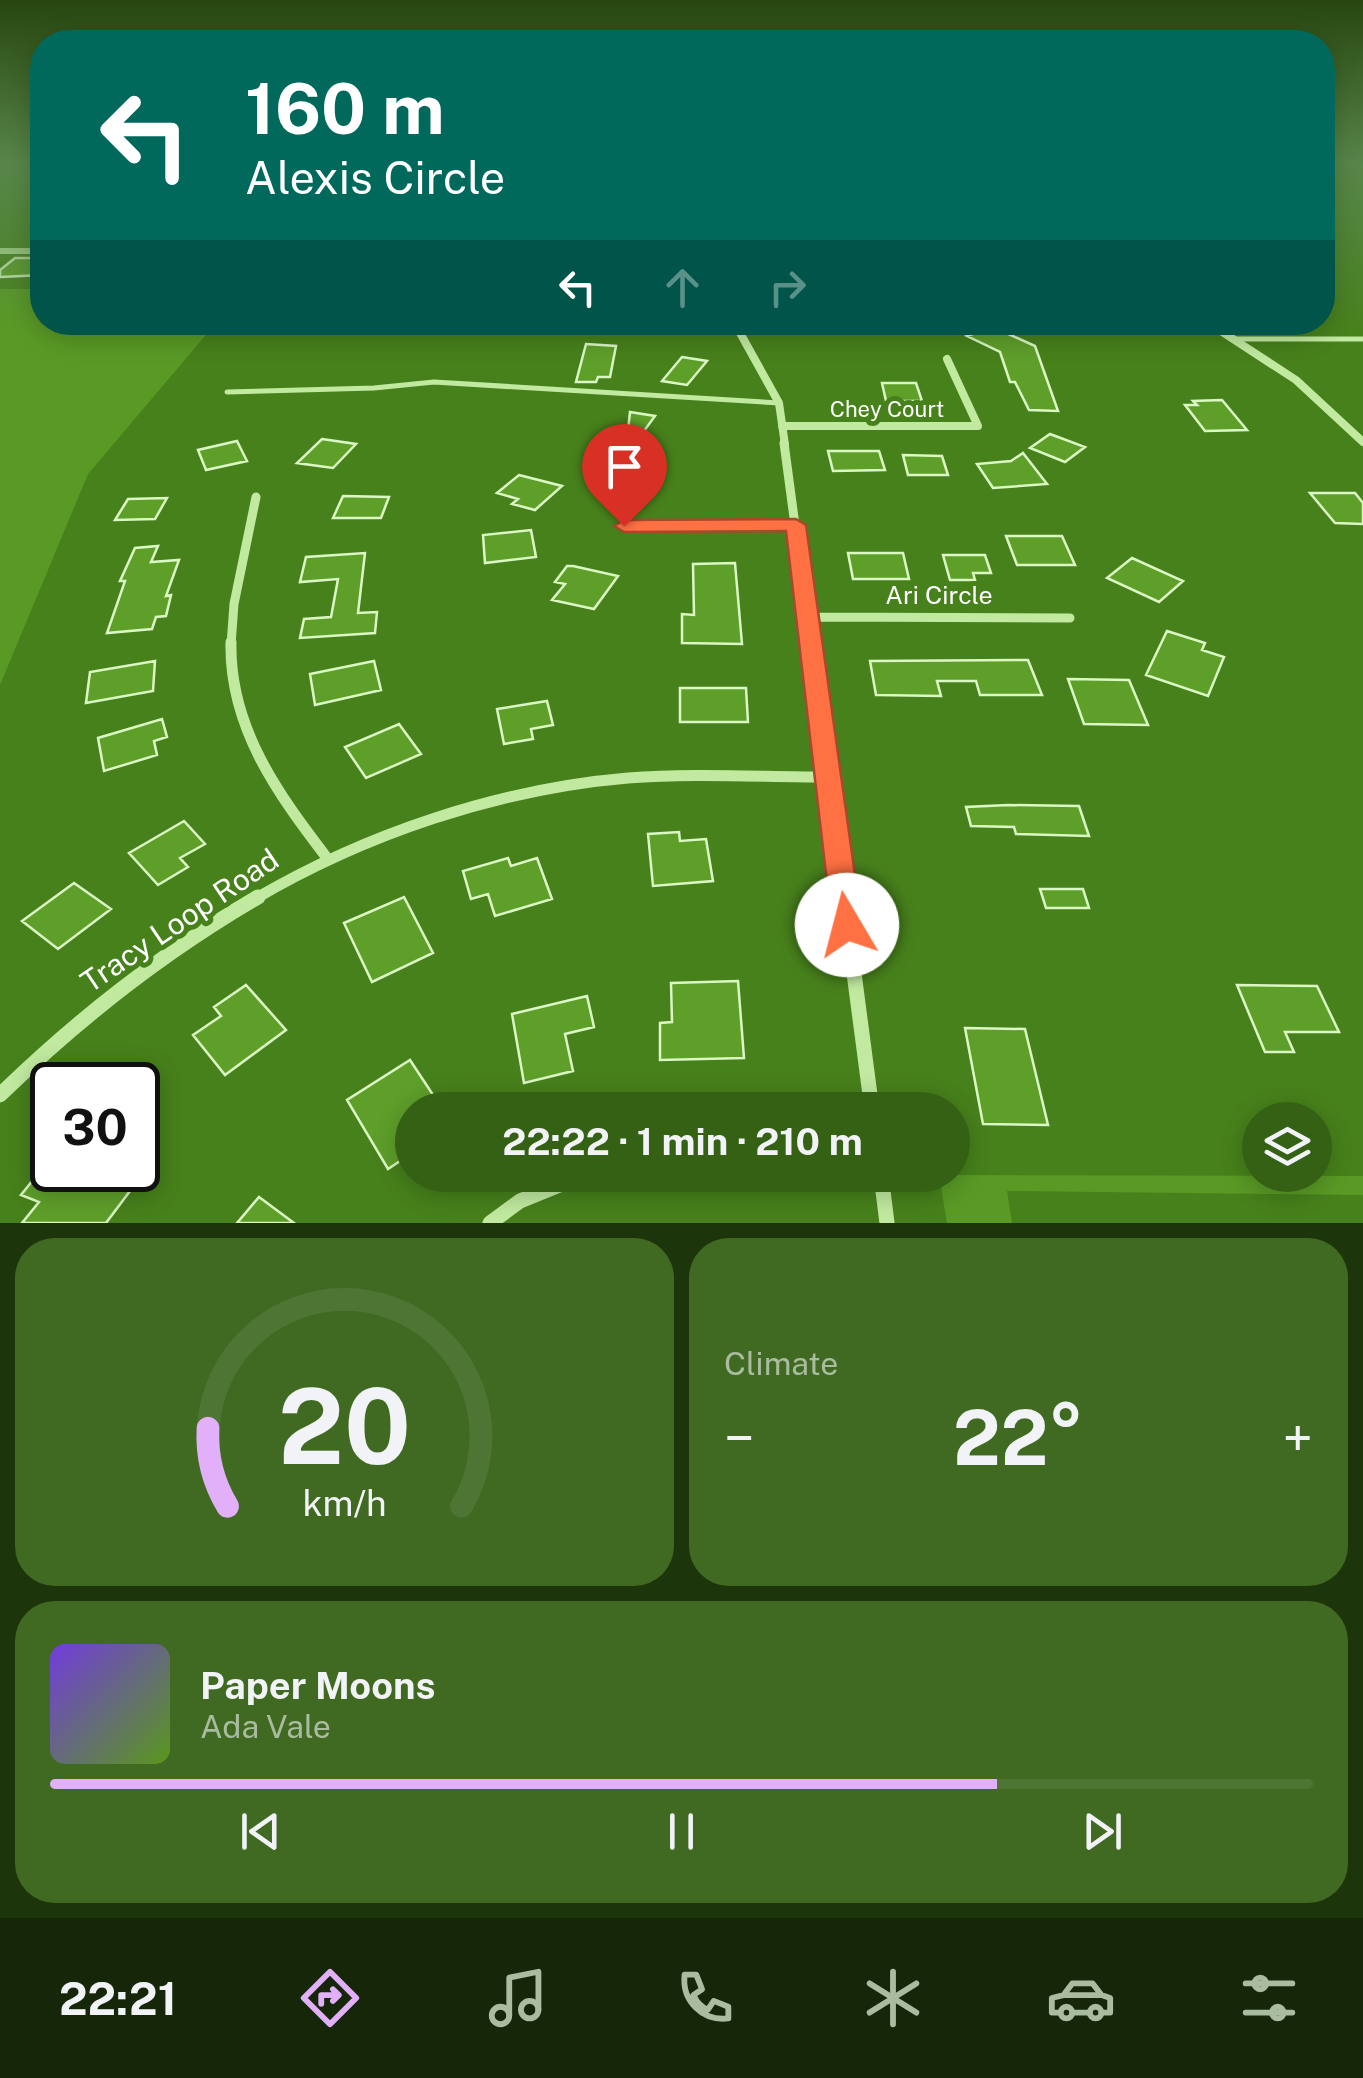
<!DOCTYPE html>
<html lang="en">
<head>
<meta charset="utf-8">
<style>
	:root { --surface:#356114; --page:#406a22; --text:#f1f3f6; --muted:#aabca0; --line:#4f7534; --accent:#e1b0f8 }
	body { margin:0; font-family:"Public Sans",sans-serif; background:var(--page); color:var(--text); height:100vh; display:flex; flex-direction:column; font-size:38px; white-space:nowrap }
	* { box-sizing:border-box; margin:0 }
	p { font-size:32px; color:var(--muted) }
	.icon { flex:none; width:55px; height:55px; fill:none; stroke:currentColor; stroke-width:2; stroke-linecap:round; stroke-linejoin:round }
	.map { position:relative; height:1223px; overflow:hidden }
	.panel { display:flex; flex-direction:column; gap:15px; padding:15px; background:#1d350b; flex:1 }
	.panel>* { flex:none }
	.guide { position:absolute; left:30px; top:30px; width:1305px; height:305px; border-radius:40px; box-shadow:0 5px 25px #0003; background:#00695c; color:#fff; overflow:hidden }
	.buttons { position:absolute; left:1242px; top:1102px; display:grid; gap:20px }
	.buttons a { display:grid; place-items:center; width:90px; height:90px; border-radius:50%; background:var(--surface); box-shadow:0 5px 25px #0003; font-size:50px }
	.speed { position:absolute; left:30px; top:1062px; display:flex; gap:20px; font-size:50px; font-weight:700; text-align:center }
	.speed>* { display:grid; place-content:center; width:130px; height:130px; border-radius:50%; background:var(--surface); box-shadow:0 5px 25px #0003; line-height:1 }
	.speed .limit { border:5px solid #111; border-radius:15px; background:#fff; color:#111 }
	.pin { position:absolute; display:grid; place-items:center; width:85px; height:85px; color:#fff; margin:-102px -42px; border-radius:50% 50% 50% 0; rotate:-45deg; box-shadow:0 0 10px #0007 }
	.pin .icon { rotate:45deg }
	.me { position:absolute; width:110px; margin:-55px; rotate:352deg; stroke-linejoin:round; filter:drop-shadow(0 0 8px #0008) }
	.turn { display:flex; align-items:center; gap:35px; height:210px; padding:0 50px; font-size:45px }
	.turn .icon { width:130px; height:130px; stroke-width:2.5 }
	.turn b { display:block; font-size:70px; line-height:85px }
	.lanes { display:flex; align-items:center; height:95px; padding:0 50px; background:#0003; justify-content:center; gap:50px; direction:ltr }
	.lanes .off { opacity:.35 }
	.big { font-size:75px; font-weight:700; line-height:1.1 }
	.panel .widget { flex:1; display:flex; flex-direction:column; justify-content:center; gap:15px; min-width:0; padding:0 35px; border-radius:40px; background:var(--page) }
	.panel .dial { align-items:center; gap:0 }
	.dial svg { height:260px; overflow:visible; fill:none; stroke:var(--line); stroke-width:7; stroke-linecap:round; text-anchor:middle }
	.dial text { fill:var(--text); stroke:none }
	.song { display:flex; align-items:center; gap:30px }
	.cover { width:120px; height:120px; border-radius:15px; background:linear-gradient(135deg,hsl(260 70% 55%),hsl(90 70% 35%)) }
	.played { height:10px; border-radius:5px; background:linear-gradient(90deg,var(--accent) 75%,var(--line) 75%) }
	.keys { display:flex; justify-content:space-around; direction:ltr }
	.heat { display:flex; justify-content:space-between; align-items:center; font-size:55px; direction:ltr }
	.panel .tiles { flex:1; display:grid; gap:15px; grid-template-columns:1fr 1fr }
	.widget:last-child { grid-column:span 2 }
	.trip { position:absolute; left:395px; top:1092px; width:575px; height:100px; border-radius:50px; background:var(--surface); box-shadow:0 5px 25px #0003; font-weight:700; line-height:100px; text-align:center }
	.tab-bar { display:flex; height:160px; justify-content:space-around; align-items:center; background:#152708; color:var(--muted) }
	.tab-bar .icon { width:70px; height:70px }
	.tab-bar .active { color:var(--accent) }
	.tab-bar b { font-size:45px; color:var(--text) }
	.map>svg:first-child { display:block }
</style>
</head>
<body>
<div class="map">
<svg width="1363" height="1223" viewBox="0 0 1363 1223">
	<rect width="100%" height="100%" fill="#47811b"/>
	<path fill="#599a25" d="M0 289H42V322L216 323 88 474 0 685Z
		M939 1175 1363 1176V1195L1007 1191 1012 1223H947Z"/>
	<path fill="#5e9f2a" stroke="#dbf7c4" stroke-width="2.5" d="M15 258H42V275L0 277V270Z
		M993 327 1035 346 1058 411 1029 410 1015 382H1010L1000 352 967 336Z
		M586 344 616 346 610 377H598L596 382H576Z
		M682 357 707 361 687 385 662 381Z
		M882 383H916L922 401H886Z
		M1222 400 1247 430 1205 431 1185 405H1197L1193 401Z
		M630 412 655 416 625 457Z
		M1050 434 1085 447 1065 462 1030 448Z
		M322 439 356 444 333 468 297 463Z
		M237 441 247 461 206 470 198 450Z
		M828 451H879L885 470 833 471Z
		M1023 453 1047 484 993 488 977 464 1011 461Z
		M903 455 942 456 948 475H908Z
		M625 458H664L662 480H623Z
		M519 475 562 486 535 510 512 504 518 499 497 493Z
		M1310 493H1355L1363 503V524L1335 523Z
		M343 496 389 497 381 518H333Z
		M167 498 155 519 115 520 128 499Z
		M531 530 536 557 485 563 483 535Z
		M1006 536H1062L1075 565H1017Z
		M158 546 151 562 179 560 166 596 171 595 166 616 156 617 152 629 107 633 125 581H120L135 548Z
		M365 553 358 613 377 612 375 633 300 638 304 619 331 617 338 579 300 582 306 557Z
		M848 553H903L909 579H853Z
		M943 555H985L991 573H973L975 580H950Z
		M1132 558 1183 581 1159 602 1107 578Z
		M735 563 742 644 682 643V614L694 615 693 564Z
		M567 566H573L618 576 594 609 552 600 565 584 555 582Z
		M1167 631 1205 643 1202 650 1224 657 1208 696 1146 675Z
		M1028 660 1042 695H980L976 681H937L941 696 876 695 870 661Z
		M155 661 153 691 86 703 90 672Z
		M374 661 381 690 315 705 310 674Z
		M1068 679 1129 680 1148 725 1084 724Z
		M680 688H746L748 722H680Z
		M547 701 553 725 531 729 533 739 504 744 497 709Z
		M162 719 167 737 154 741 157 755 104 771 98 738Z
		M399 724 421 754 366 778 345 747Z
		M1008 805 1079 806 1089 836 1016 834 1014 827 971 826 966 807Z
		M184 821 205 844 180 858 188 867 158 885 129 853Z
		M679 832 680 841 706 839 713 881 653 886 648 834Z
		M508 858 511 866 537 858 552 899 495 916 488 894 471 899 463 871Z
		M74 883 111 909 58 949 22 921Z
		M1040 889H1083L1089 908H1046Z
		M404 897 433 953 372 982 344 923Z
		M738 981 744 1058 660 1060V1023L672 1022 671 983Z
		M246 985 286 1030 225 1075 193 1035 221 1016 214 1007Z
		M1237 985 1317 986 1339 1032H1285L1294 1052H1265Z
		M587 996 594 1027 565 1034 573 1071 524 1083 512 1014Z
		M965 1028 1025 1029 1048 1125 983 1124Z
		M410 1060 443 1110H412V1153L388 1169 347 1100Z
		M41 1170H78L130 1191 106 1223H22L39 1202 21 1195Z
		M259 1197 294 1223H237Z"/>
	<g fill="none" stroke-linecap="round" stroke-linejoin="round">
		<path stroke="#c1eaa0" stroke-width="5" d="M1233 339H1363
			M227 392 374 388 434 382 779 403"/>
		<path stroke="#c1eaa0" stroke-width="6" d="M0 251H42"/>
		<path stroke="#c1eaa0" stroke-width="8" d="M734 322 779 403 785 445
			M1207 322 1296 380 1363 442
			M782 426H978L947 359"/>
		<path stroke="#c1eaa0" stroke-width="9" d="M784 443 811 645
			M624 526 796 525
			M808 617 1070 618
			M231 645 234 604 256 497"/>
		<path stroke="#c1eaa0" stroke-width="11" d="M231 642C229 727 278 794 327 858
			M811 642 844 900
			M253 900C365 834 498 789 628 778 694 773 760 777 826 777"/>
		<path stroke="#c1eaa0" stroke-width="15" d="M844 897 872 1110
			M0 1095C79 1018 162 953 258 897
			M881 1175 887 1223
			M490 1223 520 1201 584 1175"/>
	</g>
	<linearGradient id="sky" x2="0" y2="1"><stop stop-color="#27470f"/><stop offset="0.49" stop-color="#58864a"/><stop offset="1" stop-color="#58864a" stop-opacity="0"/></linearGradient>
	<rect width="1363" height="335" fill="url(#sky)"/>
	<path fill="#ff7043" stroke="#a6492c" stroke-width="2.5" d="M796 519 806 525 862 925 858 934 847 937 836 934 832 925 786 531 624 532 614 526 624 520Z"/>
	<g text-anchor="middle" stroke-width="10" stroke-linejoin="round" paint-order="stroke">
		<g font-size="22" fill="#fff" stroke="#47811b">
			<text x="887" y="417">Chey Court</text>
		</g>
		<g font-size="25" fill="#fff" stroke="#47811b">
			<text x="939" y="604">Ari Circle</text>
		</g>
		<g font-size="30" fill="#fff" stroke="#47811b">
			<text transform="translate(180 921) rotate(-34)" y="10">Tracy Loop Road</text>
		</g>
	</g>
</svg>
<div class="buttons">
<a><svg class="icon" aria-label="layers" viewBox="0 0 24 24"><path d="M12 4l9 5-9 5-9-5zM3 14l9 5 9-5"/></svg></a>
</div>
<div class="speed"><div class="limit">30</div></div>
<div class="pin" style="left:624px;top:526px;background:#d93025"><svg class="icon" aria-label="arrive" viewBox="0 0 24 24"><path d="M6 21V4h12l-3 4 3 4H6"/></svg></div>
<svg class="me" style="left:847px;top:925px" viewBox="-20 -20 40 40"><circle r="19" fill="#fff"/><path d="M0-13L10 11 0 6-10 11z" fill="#ff7043"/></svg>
<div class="trip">22:22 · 1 min · 210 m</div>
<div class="guide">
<div class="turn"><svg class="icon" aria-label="left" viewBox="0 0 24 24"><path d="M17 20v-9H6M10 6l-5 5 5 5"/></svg><div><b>160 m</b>Alexis Circle</div></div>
<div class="lanes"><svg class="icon" aria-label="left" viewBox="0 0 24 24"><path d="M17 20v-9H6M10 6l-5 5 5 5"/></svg><svg class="icon off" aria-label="ahead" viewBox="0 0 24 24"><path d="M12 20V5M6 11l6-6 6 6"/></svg><svg class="icon off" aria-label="right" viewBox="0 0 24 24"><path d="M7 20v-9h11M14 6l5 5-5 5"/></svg></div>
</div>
</div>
<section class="panel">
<div class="tiles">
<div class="widget dial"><svg viewBox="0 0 100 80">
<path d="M14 69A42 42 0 1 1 86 69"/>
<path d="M14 69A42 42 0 0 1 8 45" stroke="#e1b0f8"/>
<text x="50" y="56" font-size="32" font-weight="700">20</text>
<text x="50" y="72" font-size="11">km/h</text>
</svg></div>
<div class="widget"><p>Climate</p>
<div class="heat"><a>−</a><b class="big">22°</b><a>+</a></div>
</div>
<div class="widget">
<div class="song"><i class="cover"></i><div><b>Paper Moons</b><p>Ada Vale</p></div></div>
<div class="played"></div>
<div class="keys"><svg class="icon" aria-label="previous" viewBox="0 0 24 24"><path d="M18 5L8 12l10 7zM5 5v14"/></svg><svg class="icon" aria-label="pause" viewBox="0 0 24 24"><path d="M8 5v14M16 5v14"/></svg><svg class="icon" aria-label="next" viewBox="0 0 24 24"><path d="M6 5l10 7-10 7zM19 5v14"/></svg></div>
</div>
</div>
</section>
<nav class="tab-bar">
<b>22:21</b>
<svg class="icon active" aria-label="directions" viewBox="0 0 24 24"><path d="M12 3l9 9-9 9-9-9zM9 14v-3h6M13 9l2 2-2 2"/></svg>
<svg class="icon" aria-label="music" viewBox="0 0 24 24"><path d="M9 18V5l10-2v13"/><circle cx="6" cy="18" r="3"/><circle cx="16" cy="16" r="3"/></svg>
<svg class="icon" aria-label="phone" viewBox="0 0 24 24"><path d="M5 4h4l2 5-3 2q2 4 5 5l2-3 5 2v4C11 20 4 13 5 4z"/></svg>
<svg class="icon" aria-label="climate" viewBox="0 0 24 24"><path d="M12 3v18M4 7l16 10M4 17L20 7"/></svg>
<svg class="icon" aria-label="car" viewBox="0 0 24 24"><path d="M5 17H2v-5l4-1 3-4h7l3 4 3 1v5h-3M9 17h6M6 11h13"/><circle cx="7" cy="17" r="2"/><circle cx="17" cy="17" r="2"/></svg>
<svg class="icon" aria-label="filters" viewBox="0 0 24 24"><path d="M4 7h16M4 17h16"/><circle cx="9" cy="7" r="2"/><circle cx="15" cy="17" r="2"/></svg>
</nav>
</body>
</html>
